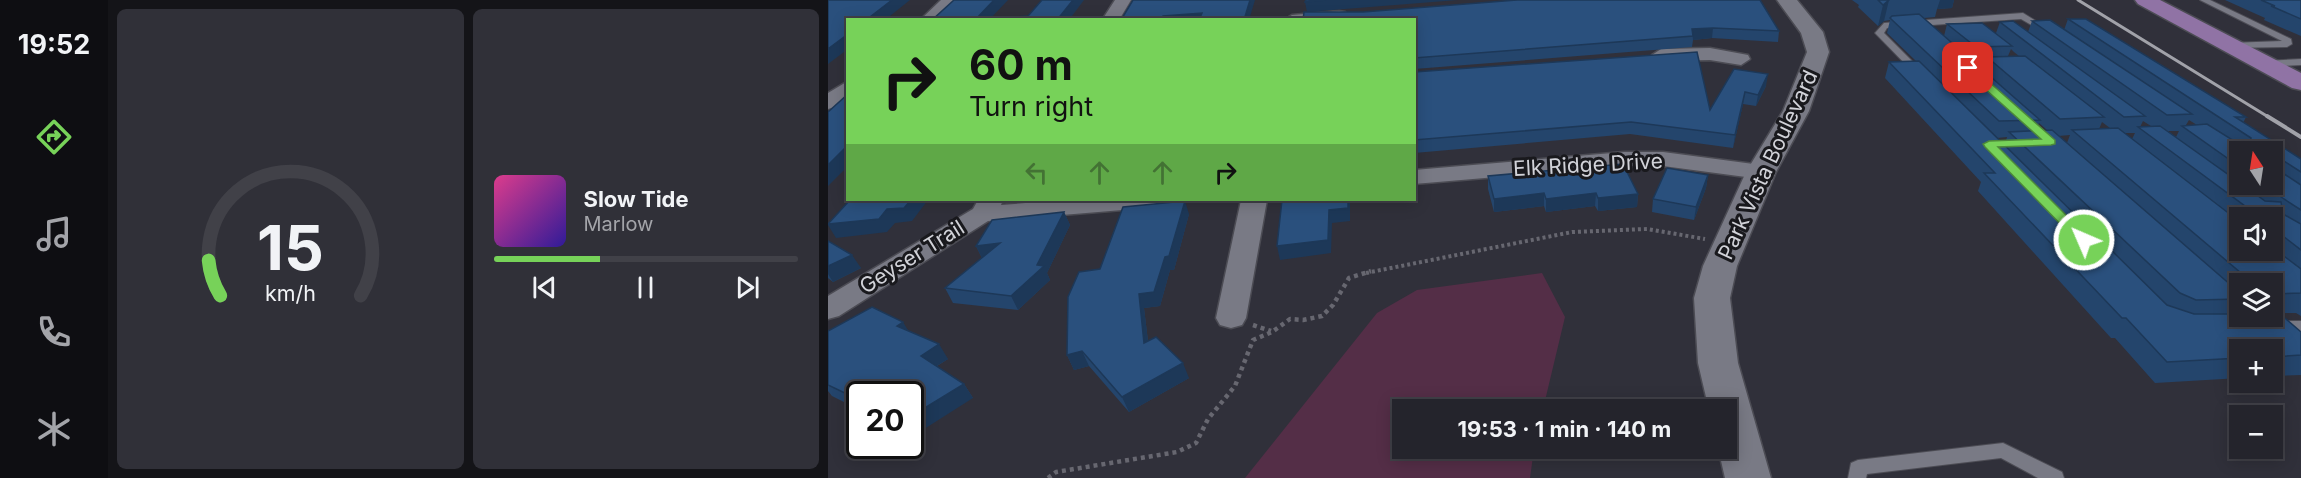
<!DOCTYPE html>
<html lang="en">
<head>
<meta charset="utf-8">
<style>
	:root { --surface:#24242c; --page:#303038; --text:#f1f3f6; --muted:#a3a4a9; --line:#414148; --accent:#77d259 }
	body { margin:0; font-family:Inter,sans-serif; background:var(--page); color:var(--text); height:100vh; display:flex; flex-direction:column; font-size:22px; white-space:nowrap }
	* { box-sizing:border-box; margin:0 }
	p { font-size:20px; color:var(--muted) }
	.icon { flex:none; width:33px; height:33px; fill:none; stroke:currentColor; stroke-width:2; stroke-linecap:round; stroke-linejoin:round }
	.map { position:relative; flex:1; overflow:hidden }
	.details { display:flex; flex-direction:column; gap:9px; padding:9px; background:#141418; width:720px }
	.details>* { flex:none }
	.banner { position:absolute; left:18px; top:18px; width:570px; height:183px; border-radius:0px; box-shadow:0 3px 15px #0003,0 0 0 2px var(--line); background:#77d259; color:#111; overflow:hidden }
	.needle { width:39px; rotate:348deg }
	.fabs { position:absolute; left:1401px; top:141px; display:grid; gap:12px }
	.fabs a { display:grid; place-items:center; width:54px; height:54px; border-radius:0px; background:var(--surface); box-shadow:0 3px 15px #0003,0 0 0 2px var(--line); font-size:30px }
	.speed { position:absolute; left:18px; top:381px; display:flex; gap:12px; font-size:30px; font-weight:700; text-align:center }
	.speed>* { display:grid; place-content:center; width:78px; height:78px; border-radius:50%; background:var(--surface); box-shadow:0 3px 15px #0003,0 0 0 2px var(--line); line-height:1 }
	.speed .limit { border:3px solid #111; border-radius:9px; background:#fff; color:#111 }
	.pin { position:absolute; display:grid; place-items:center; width:51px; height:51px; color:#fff; margin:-26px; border-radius:12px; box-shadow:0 3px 9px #0006 }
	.me { position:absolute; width:66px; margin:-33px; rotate:315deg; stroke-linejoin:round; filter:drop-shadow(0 0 4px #0008) }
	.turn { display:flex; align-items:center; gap:21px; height:126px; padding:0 24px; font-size:27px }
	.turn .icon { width:78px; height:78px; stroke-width:2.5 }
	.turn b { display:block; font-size:42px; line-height:51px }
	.lanes { display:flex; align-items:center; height:57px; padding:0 24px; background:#0003; justify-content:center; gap:30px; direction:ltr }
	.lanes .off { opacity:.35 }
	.details .widget { flex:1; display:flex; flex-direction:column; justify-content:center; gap:9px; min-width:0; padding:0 21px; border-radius:9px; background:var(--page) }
	.details .dial { align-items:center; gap:0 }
	.dial svg { height:156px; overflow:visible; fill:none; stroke:var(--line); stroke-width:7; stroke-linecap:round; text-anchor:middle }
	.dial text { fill:var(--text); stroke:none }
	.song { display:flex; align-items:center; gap:18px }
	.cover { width:72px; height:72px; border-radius:9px; background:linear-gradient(135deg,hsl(330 70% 55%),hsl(250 70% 35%)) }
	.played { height:6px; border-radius:3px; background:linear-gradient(90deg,var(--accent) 35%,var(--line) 35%) }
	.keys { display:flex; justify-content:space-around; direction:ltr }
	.details .tiles { flex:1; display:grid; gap:9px; grid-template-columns:repeat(2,1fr) }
	.trip { position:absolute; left:564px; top:399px; width:345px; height:60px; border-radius:0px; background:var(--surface); box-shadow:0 3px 15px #0003,0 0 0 2px var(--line); font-weight:700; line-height:60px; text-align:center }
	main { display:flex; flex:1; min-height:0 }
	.dock { display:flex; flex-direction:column; width:108px; justify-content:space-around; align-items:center; background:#0e0e12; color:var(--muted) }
	.dock .icon { width:42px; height:42px }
	.dock .selected { color:var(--accent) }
	.dock b { font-size:27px; color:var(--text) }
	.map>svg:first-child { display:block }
</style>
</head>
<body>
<main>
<nav class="dock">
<b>19:52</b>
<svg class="icon selected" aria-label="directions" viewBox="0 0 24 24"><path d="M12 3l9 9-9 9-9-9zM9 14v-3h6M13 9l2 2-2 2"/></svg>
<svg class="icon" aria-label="music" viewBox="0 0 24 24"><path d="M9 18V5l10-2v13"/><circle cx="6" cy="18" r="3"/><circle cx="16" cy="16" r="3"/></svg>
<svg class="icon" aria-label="phone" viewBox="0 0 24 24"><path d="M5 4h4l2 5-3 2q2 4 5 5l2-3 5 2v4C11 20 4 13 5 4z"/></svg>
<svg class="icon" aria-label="climate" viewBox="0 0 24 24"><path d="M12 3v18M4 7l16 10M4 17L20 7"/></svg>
</nav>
<section class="details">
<div class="tiles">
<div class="widget dial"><svg viewBox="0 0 100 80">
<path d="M14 69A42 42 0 1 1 86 69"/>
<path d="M14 69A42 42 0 0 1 8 51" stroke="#77d259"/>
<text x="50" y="56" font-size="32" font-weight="700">15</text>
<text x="50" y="72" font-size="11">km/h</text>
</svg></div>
<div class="widget">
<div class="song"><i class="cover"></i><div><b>Slow Tide</b><p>Marlow</p></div></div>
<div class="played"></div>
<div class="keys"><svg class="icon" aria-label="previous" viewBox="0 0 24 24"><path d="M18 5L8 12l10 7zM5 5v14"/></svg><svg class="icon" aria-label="pause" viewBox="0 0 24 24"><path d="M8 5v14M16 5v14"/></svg><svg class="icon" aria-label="next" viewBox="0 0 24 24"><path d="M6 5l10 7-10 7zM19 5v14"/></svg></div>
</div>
</div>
</section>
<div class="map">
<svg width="1473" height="478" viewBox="0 0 1473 478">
	<rect width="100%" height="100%" fill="#30303a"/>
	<path fill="#542e47" d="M714 273 737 317 715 409 574 410V448L706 449 702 478H417L549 313 589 290Z"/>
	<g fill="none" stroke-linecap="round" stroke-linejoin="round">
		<defs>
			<path id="lane" d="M1372 0H1382L1463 39 1464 44 1459 47 1399 48 1397 46 1402 43 1454 41Z
				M1195 13 1224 31 1217 33 1193 19 1059 28 1056 33 1097 74 1092 77 1089 76 1047 33 1056 23Z
				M1473 59V65L1437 67 1432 64 1437 61Z
				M1448 321H1473V331L1443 330 1440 326 1443 322Z
				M1175 443 1234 472 1236 478H1210L1173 458 1039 474 1038 478H1020L1023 463 1030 460Z"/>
			<path id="street" d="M113 0H131L111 20H92Z
				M287 0H303L291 20H274Z
				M511 11 517 12 519 16 517 20H456L464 15Z
				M882 48 920 55 922 59 913 65 882 60 833 61 824 55 833 49Z
				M20 81V97L7 107 0 109V93Z
				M796 152H835L933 165 941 167 945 172 941 177 933 179 835 166H796L586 184V170Z
				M150 200H175L173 205 235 200H332L328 205 319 208 160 221 11 316 0 319V296L145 209Z
				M413 200H439L418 318 414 325 403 328 392 325 388 318Z"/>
			<path id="secondary" d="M949 0H969L995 32 1001 52 981 111 948 172 909 266 902 298 910 363 943 478H897L890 448H898V410H881L870 363 866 298 875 266 918 172 955 111 979 52 973 33Z"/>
			<path id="primary" d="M1307 0H1332L1473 73V90L1464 88 1310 4Z"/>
		</defs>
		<use href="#lane" stroke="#4c4c54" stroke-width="2"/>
		<use href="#street" stroke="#4c4c54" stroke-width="3"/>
		<use href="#secondary" stroke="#4c4c54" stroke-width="3"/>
		<use href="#primary" stroke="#4c4c54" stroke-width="3"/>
		<path stroke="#676770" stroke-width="4" stroke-dasharray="3 3" stroke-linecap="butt" d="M538 273 744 232 819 229 877 239"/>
		<path stroke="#676770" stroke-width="4.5" stroke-dasharray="4 4" stroke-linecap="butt" d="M425 325 443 331
			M220 478 228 472 349 452 368 443 380 419 407 386 425 340 444 332 462 319 475 320 494 316 505 305 521 278 543 271"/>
		<use href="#lane" fill="#797a85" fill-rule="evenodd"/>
		<use href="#street" fill="#797a85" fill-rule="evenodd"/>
		<use href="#secondary" fill="#797a85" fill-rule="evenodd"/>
		<use href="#primary" fill="#9073a5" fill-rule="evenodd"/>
		<path stroke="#a1a2a9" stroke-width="3" d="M1250 0 1442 118"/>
		<path stroke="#a1a2a9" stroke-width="4" d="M1439 116 1473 137"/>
	</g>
	<path fill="#24456c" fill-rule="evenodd" d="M1024 0H1126L1124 8 1109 9 1107 17 1096 18 1116 36 1119 24 1168 33 1172 22 1200 32 1204 21 1236 30 1240 19 1418 117 1415 123 1473 159V316L1468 313H1444V284H1412V316L1473 332V375L1444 376V350H1412V378L1327 383 1287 338H1283L1150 191 1153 182 1057 78 1061 62 1088 61 1059 33 1062 20 1056 21 1050 26 1030 7 1031 5ZM1183 49 1186 52 1191 56H1180ZM1157 62 1155 70 1146 63ZM1361 120 1369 125H1358ZM1315 121 1323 126 1312 127ZM1274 122 1282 128 1271 129ZM1211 123 1219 130 1208 131ZM1340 131H1351L1348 137ZM1297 133H1307L1304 139ZM1242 135 1239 143 1230 136ZM1179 137 1177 145 1169 138ZM1412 152 1444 184H1412ZM1412 218H1444V250H1412Z
		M1397 0H1473V36L1436 20 1437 18Z
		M535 12 951 31 950 42 884 38 865 40 864 47 586 69V20Z
		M906 69 938 86 928 106 915 104 905 148 802 134 586 153V72L882 110Z
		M880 175 878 188 866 220 824 212 825 199Z
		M660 176 810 194 809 207 770 211 767 206 718 212 716 206 666 212 660 189Z
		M236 212 242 225 219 273 222 280 190 310 125 303 117 288 154 258 148 246Z
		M361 214 346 270H342L332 306 316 308 320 341 361 378 301 412 261 366 246 370 239 355 272 269Z
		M0 241 33 268 5 282 0 278Z
		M80 330 120 359 109 366 136 384 145 398 32 394V410L4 396 0 391V331Z"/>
	<path fill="#1d3858" d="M64 0H82L57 20H38Z
		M166 0H180L161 20H147Z
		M245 0H256L241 20H229Z
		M422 0H427L421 20H416Z
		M498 0H630L479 12 477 2Z
		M1061 0 1056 21 1050 26 1055 5Z
		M1112 0H1126L1124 8 1109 9Z
		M374 13 376 20H333L335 16Z
		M885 28 884 38 865 40 864 29Z
		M20 34V49L0 64V49Z
		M940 74 938 86 928 106 930 95Z
		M917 92 915 104 905 148 907 135Z
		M20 145V166L0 186V165Z
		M1456 161 1445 179 1444 166Z
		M880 175 878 188 866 220 868 207Z
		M716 193V206L666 212V199Z
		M768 193 767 206 718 212V199Z
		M810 194 809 207 770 211V198Z
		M83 200H100L84 221 67 223 59 232 8 238 0 225V224Z
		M520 200H522V221L504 223 503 253 452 260 449 246 501 210Z
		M357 201 361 214 346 270H342L332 306 316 308 322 358 316 343 311 294Z
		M236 212 242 225 219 273 222 280 190 310 183 296 209 265Z
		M172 243 155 260 148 246Z
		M24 255 33 268 5 282 0 274V266Z
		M75 322 84 337 69 326Z
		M111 344 120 359 102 370 93 356Z
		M254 351 261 366 246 370 239 355Z
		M355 363 361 378 301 412 294 397Z
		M136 384 145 398 82 438V417Z"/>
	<path fill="#2a507d" stroke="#1d3858" stroke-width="1.5" d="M0 0H64L38 20H20V34L0 49Z
		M126 0H166L147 20H104Z
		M214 0H245L229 20H156L200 16Z
		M305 0H422L416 20H371L374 13 335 16 333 20H293Z
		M478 0H498L477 2Z
		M689 0H932L951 31 885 28 864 29 865 36 586 58V20H475L476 12H535Z
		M1050 0H1061L1055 5Z
		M1433 0H1473V19L1443 6H1447Z
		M1091 14 1212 120 1171 121 1062 18 1064 16Z
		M1240 19H1258L1418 117H1407L1473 159V172L1456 161 1444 166V152H1412V167L1354 126 1379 124 1422 151 1423 138Z
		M1222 20 1364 114 1339 115 1204 21Z
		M1185 21 1317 116 1296 117 1172 22Z
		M1154 23 1184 46 1148 47 1119 24Z
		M869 52 882 110 906 69 940 74 930 95 917 92 907 135 803 122 586 140V72Z
		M1197 56 1276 117 1232 119 1159 57Z
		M1091 61 1339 305 1366 314H1412V316H1444V314L1451 313 1473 332V355L1444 357V350H1412V358L1339 362 1298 318H1294L1156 173H1167L1061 62Z
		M20 94V145L0 165V112Z
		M1332 126 1412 183V184H1414L1437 201 1453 202 1455 214 1473 224V250L1446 229H1444V218H1425V212L1310 127Z
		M1290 128 1412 222V250H1444V247L1473 269V293L1444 294V284H1426L1244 130Z
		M1224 130 1412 293V299L1368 300 1352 293 1181 132Z
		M795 164 810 194 770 198 768 193 718 199 716 193 666 199 660 176Z
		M1444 166 1473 185V210L1456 199 1435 184H1444Z
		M839 168 880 175 868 207 825 199Z
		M22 200H83L76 208 59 209 51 219 0 224Z
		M454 200H520V208L501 210 500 240 449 246Z
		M357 201 341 256 337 257 326 292 311 294 316 343 328 337 355 363 294 397 254 351 239 355 240 297 251 272 272 269 295 207Z
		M236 212 209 265 216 266 183 296 117 288 172 243 148 246 164 220Z
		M0 241 24 255 0 266Z
		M44 307 75 322 69 326 111 344 93 356 136 384 82 417V394H32V402L23 396 0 385V331Z"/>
	<path fill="#77d259" stroke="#4d883a" stroke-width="1.5" d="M1136 66H1143L1227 140V144L1223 145 1170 147 1261 238V243H1251L1157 147 1155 144 1161 141 1213 139 1136 70Z"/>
	<g text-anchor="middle" stroke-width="6" stroke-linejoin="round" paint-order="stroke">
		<g font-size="21" fill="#d1d2d8" stroke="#19191d">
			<text transform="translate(760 165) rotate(-3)" y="7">Elk Ridge Drive</text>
			<text transform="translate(940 165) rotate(-65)" y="7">Park Vista Boulevard</text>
			<text transform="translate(84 257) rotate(-32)" y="7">Geyser Trail</text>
		</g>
	</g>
</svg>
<div class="fabs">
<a><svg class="needle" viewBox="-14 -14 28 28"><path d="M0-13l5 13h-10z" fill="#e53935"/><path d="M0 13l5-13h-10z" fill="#a3a4a9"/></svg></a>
<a><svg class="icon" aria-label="sound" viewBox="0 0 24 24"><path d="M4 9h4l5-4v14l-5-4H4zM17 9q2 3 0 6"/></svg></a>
<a><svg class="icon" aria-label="layers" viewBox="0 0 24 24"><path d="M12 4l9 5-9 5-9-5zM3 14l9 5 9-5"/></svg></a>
<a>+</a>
<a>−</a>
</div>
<div class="speed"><div class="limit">20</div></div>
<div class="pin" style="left:1140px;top:68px;background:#d93025"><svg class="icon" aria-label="arrive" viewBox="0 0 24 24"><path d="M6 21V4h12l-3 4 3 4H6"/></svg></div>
<svg class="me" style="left:1256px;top:240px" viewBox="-20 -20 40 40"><circle r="17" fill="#77d259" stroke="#fff" stroke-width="3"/><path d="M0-11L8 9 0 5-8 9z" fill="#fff"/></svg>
<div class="trip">19:53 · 1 min · 140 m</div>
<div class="banner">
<div class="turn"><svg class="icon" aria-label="right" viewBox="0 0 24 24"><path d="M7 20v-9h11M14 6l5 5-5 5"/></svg><div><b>60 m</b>Turn right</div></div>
<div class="lanes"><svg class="icon off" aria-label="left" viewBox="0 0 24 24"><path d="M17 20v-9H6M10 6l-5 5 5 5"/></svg><svg class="icon off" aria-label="ahead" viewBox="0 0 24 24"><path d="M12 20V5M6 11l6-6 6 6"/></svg><svg class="icon off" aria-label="ahead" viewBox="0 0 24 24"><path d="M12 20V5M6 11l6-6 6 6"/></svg><svg class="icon" aria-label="right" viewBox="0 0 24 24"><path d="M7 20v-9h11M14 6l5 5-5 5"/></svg></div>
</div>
</div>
</main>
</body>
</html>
